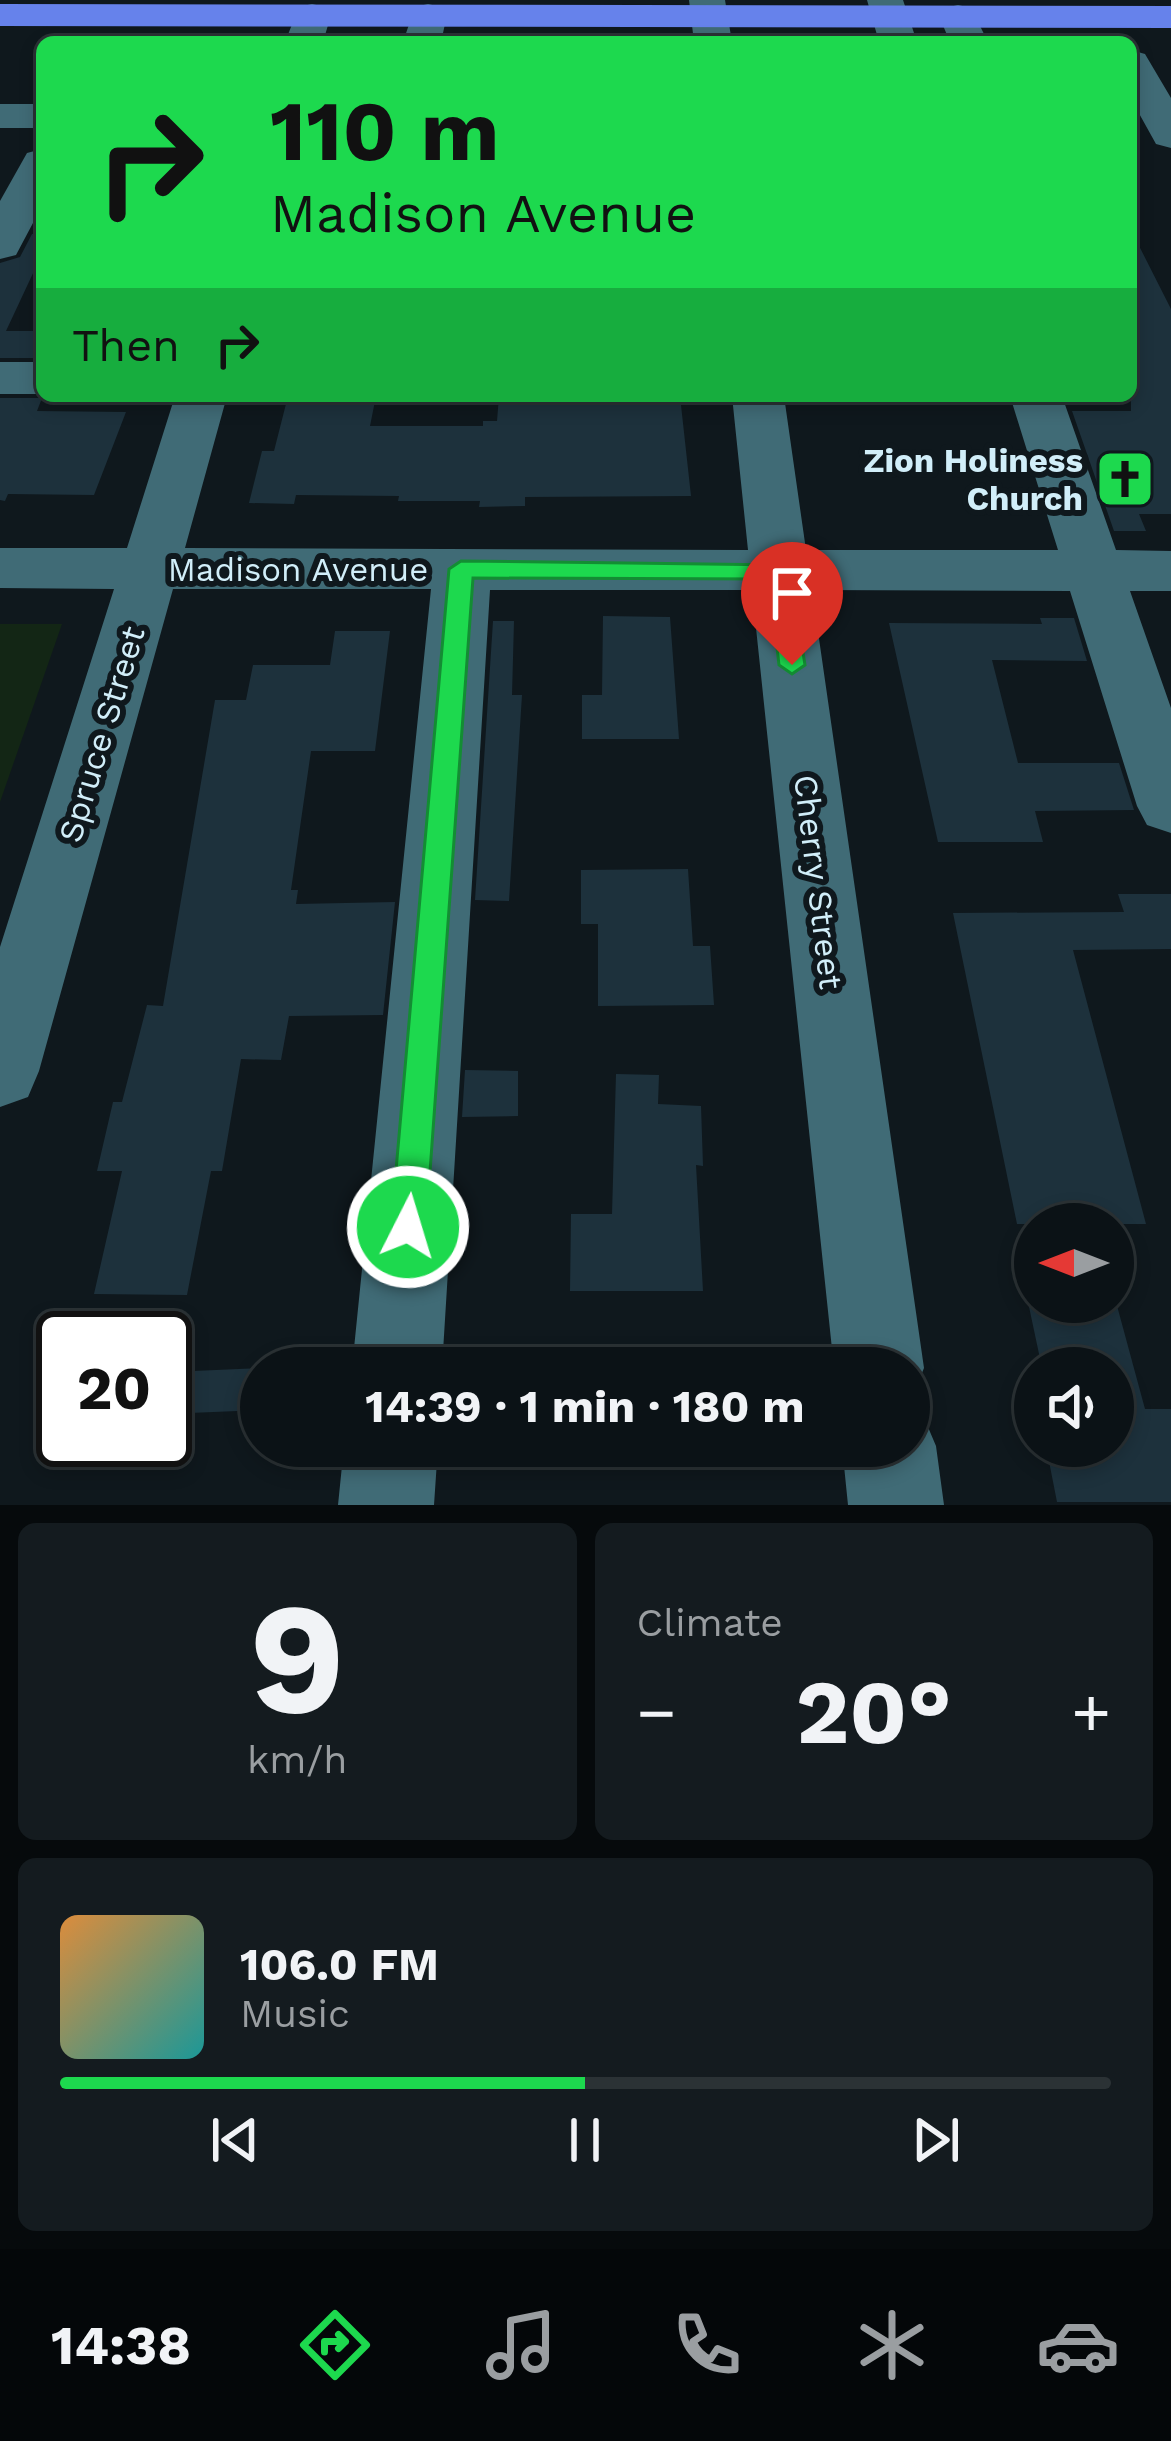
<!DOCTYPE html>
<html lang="en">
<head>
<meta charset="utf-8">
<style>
	:root { --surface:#0b1216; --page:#141b1f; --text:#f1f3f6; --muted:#9a9ea1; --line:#2b3235; --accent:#1dd94e }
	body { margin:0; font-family:"Work Sans",sans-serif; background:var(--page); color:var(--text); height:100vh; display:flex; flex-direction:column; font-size:45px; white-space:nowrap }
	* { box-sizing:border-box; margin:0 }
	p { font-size:39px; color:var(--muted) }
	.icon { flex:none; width:66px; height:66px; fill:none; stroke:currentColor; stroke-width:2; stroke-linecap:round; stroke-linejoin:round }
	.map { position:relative; height:1505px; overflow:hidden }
	.details { display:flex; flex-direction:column; gap:18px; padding:18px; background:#060a0c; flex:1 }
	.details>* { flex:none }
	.guide { position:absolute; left:36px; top:36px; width:1101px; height:366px; border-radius:18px; box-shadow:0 6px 18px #0003,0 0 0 3px var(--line); background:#1dd94e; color:#111; overflow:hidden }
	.needle { width:78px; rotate:270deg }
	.tools { position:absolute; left:1014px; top:1203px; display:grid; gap:24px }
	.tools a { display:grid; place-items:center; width:120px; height:120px; border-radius:50%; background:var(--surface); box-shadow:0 6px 18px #0003,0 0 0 3px var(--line); font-size:60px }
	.speed { position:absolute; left:36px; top:1311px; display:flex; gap:24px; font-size:60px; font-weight:700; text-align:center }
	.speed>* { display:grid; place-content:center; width:156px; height:156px; border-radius:50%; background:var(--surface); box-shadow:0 6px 18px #0003,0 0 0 3px var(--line); line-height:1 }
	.speed .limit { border:6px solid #111; border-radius:18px; background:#fff; color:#111 }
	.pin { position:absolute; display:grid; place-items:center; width:102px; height:102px; color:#fff; margin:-123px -51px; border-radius:50% 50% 50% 0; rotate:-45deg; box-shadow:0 0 12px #0007 }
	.pin .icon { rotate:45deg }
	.me { position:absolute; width:132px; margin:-66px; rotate:5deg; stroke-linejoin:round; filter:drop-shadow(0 0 9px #0008) }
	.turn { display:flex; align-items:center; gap:42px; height:252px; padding:0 36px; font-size:54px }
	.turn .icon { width:156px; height:156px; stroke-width:2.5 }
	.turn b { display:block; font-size:84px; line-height:102px }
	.then { display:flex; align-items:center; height:114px; padding:0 36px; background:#0003; gap:24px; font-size:45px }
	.big { font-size:90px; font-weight:700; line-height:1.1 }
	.details .card { flex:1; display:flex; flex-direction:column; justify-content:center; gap:18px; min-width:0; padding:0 42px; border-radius:18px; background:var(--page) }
	.details .dial { align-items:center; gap:0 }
	.dial b { font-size:156px; line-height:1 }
	.song { display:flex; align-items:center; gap:36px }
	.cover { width:144px; height:144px; border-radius:18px; background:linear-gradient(135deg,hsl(30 70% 55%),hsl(180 70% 35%)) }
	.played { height:12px; border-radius:6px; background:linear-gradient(90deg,var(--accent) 50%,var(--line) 50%) }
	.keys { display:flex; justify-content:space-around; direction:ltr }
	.heat { display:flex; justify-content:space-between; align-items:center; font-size:66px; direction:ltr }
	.details .tiles { flex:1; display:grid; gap:18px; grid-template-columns:1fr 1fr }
	.card:last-child { grid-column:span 2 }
	.trip { position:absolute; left:240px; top:1347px; width:690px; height:120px; border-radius:60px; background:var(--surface); box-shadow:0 6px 18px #0003,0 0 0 3px var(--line); font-weight:700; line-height:120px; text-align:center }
	.dock { display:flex; height:192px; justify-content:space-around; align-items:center; background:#040709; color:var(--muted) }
	.dock .icon { width:84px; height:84px }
	.dock .active { color:var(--accent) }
	.dock b { font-size:54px; color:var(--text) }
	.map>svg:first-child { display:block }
</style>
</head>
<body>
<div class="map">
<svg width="1171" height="1505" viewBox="0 0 1171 1505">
	<rect width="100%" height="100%" fill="#0f181d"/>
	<path fill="#132615" d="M0 624H62L0 802Z"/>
	<path fill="#1d313c" d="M1131 230 1171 309V514H1139L1146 531H1114L1072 411H1131Z
		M32 234H42V254L6 331H42V358H0V263L20 257Z
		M288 396H376L370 426H483V421H497L499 396H680L691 496 525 497V506L479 507 480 501H398L399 496 296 495 294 504 249 503 262 451H274Z
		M0 398H42L37 411 126 412 94 495 8 494 5 501 0 500Z
		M603 616 670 617 679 739H582V695H602Z
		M1040 618H1074L1087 661 992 660 1018 763H1119L1134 810 1035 811 1043 842H938L889 623 1042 624Z
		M493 621H514L512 695H522L509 901 475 900Z
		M335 631H390L375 751H311L291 890H298L296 904 395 902 383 1015 289 1016 281 1060 241 1059 222 1171H211L187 1295 94 1294 122 1171H97L113 1102H122L147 1005 163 1006 215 700H246L253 665H330Z
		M688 869 693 946H710L714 1005 598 1006V924H581V870Z
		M1118 894H1171V949L1073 950 1146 1224H1017L953 913 1124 912Z
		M465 1070 518 1071V1116L462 1117Z
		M616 1074 659 1075 658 1104 701 1106 703 1166 696 1165 703 1291H570L571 1214H612Z
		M1028 1302H1116L1145 1409H1171V1502H1057L1046 1446H1113V1368H1042Z
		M261 1368V1410L165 1414 170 1372Z"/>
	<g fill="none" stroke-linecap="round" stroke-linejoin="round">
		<path fill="#406b76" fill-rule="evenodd" d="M689 0H725L732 42H694Z
			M867 0H903L917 42H879Z
			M312 4 325 7 331 15 323 42H285L299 7Z
			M428 4 441 7 447 15 441 42H403L415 7Z
			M958 5 971 8 988 42H950L939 16 945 8Z
			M1131 50 1145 54 1171 98V148L1156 144 1131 99Z
			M0 104H42V128H0Z
			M42 149V206L16 255 0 259V201L27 153Z
			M0 362H42V394H0Z
			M175 396H227L185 548 748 550 732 396H784L806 550H1058L1010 396H1062L1116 550 1171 551V591H1130L1171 708V833L1147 825 1137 806 1070 591 812 590 924 1368 911 1400 909 1368H834L752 590H490L442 1368H352L431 589H173L39 1071 28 1097 0 1107V947L114 589 0 588V548H127Z
			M909 1408 922 1413 936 1446 944 1505H848L842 1446H909Z
			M344 1446H438L434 1505H338Z"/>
		<path fill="#6682eb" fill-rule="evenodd" d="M0 4 1171 6V28L0 26Z"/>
	</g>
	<path fill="#1dd94e" stroke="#138d33" stroke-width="3" d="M461 561 789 565 805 665 792 674 779 665 769 579 473 578 426 1227 421 1239 408 1244 396 1239 391 1227 449 569Z"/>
	<defs>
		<symbol id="church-square" viewBox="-11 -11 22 22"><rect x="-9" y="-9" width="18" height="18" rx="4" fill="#1dd94e" stroke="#0f181d"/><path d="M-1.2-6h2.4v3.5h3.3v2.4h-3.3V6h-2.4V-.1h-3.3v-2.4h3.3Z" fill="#111"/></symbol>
	</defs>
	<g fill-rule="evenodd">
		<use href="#church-square" x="1092" y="446" width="66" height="66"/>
	</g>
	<g text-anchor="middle" stroke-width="12" stroke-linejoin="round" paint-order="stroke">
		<g font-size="33" font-weight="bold" fill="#d1eef9" stroke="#0f181d" text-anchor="end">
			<text x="1083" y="472">Zion Holiness<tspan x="1083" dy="38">Church</tspan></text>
		</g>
		<g font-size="33" fill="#d1eef9" stroke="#0f181d">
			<text x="298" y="581">Madison Avenue</text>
			<text transform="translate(101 734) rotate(-73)" y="12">Spruce Street</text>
			<text transform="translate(819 882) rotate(83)" y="12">Cherry Street</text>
		</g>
	</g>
</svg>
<div class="tools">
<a><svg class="needle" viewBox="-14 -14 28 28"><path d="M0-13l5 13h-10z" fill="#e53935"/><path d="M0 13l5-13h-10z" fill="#9a9ea1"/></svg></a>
<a><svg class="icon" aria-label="sound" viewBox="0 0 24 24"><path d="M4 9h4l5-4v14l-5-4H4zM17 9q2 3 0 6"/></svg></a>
</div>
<div class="speed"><div class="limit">20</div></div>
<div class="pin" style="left:792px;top:665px;background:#d93025"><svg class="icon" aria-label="arrive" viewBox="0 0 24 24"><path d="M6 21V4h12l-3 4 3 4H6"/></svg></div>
<svg class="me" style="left:408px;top:1227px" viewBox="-20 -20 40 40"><circle r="17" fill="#1dd94e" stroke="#fff" stroke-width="3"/><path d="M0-11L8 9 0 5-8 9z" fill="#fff"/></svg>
<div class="trip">14:39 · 1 min · 180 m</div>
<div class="guide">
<div class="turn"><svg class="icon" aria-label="right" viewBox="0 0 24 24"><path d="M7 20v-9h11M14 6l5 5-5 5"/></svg><div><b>110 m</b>Madison Avenue</div></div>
<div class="then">Then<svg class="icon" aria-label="right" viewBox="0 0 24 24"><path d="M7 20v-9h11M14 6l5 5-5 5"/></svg></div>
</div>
</div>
<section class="details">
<div class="tiles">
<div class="card dial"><b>9</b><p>km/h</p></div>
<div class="card"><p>Climate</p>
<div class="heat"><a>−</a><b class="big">20°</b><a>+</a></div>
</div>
<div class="card">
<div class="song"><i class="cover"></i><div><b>106.0 FM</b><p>Music</p></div></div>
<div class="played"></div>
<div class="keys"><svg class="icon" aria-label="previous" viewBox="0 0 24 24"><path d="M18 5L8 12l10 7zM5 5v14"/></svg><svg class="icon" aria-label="pause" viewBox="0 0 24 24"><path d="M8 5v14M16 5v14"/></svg><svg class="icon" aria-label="next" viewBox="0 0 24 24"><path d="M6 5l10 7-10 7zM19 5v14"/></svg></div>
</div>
</div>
</section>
<nav class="dock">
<b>14:38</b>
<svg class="icon active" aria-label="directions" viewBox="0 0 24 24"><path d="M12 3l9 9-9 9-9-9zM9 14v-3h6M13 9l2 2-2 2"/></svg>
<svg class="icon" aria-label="music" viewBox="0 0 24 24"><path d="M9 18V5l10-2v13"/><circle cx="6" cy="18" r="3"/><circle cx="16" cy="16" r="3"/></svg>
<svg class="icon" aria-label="phone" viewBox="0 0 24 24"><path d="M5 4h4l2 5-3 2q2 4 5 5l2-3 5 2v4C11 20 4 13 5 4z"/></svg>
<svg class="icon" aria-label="climate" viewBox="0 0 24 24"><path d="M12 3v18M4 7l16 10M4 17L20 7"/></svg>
<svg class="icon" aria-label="car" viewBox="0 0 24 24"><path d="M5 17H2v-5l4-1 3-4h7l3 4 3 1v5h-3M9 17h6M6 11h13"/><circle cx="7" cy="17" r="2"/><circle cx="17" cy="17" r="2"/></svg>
</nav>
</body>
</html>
